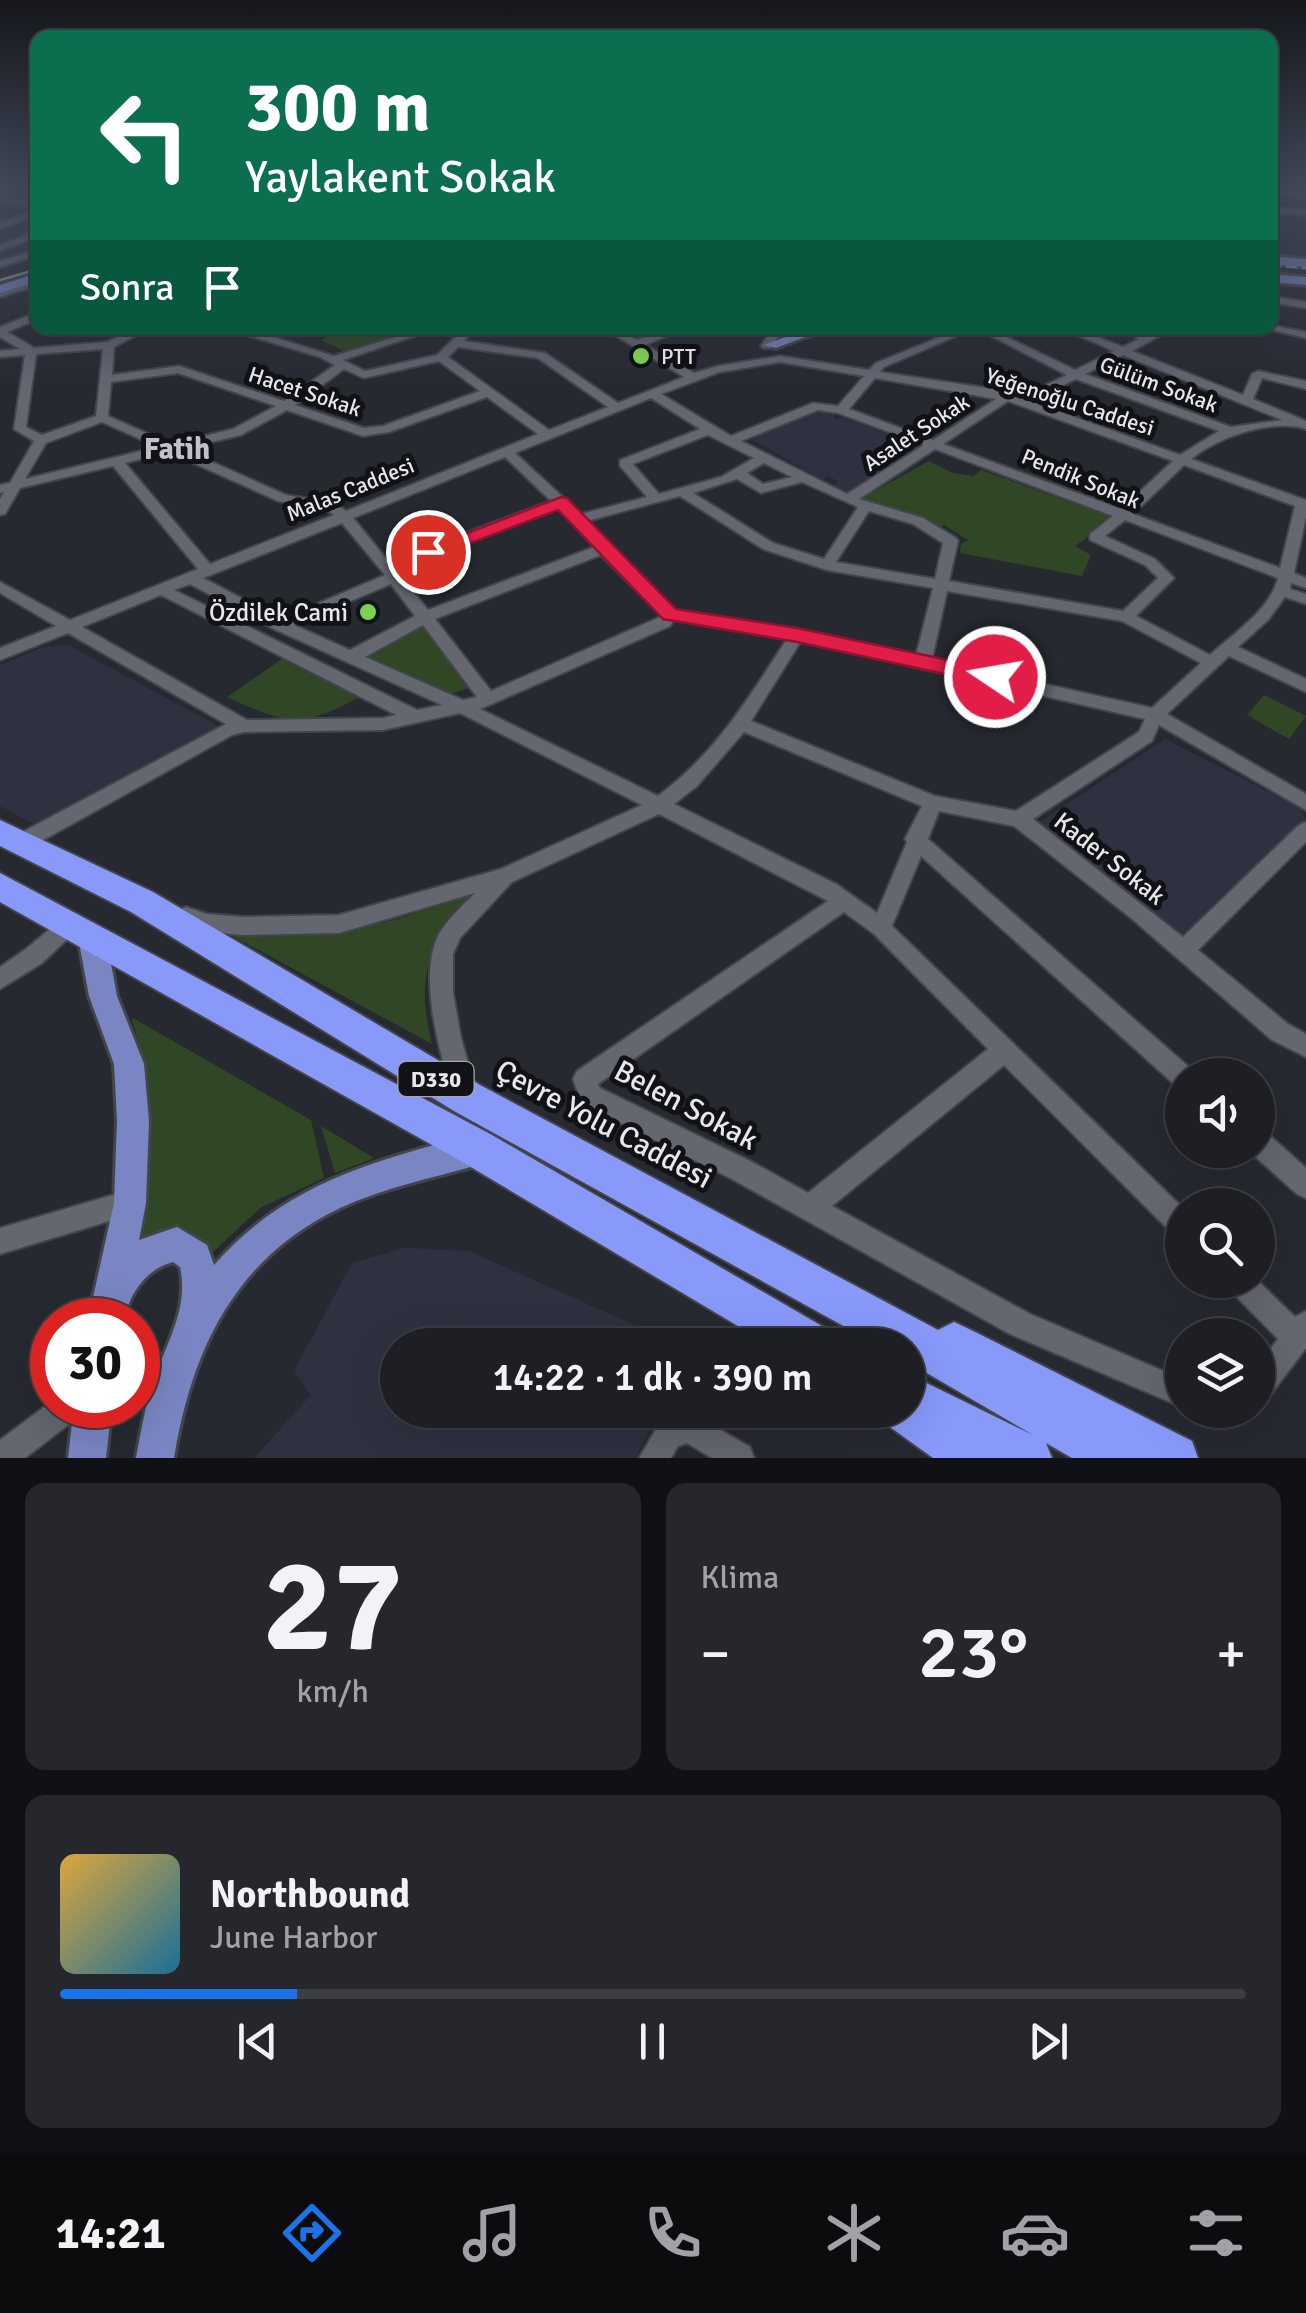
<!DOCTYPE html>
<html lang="tr">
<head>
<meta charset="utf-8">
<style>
	:root { --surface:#1d1f25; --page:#25272d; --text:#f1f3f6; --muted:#a0a2a7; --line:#3b3d42; --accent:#1a73e8 }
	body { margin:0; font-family:Signika,sans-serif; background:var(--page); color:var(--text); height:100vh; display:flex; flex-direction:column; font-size:38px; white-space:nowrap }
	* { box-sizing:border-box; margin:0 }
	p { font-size:32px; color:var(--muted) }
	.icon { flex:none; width:55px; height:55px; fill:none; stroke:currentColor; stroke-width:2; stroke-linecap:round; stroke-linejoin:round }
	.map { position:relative; height:1458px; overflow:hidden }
	.sheet { display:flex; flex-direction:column; gap:25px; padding:25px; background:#101114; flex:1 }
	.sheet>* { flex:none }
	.hud { position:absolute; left:30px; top:30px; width:1248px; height:305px; border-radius:20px; box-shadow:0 10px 40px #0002,0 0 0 2px var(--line); background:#0b6e4f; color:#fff; overflow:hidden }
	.tools { position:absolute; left:1165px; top:1058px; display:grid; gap:20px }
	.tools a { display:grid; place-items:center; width:110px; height:110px; border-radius:50%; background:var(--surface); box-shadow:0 10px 40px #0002,0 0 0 2px var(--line); font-size:50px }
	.speed { position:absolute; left:30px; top:1298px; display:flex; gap:20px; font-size:50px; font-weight:700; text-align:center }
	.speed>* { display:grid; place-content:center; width:130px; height:130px; border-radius:50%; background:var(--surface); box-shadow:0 10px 40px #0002,0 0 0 2px var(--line); line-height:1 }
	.speed .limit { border:15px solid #d22; background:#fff; color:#111 }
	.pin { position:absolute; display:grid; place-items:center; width:85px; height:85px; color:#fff; margin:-42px; border:5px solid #fff; border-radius:50%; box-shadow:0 2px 10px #0007 }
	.me { position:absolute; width:110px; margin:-55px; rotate:282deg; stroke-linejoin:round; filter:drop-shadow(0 0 8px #0008) }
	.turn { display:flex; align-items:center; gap:35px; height:210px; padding:0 50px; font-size:45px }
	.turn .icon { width:130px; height:130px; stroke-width:2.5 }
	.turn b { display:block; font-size:70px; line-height:85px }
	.then { display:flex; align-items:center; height:95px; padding:0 50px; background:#0003; gap:20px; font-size:38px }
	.big { font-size:75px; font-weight:600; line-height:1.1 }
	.sheet .card { flex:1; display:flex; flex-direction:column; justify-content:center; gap:15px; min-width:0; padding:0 35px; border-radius:20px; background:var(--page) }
	.sheet .dial { align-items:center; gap:0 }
	.dial b { font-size:130px; line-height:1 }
	.song { display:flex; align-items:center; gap:30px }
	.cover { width:120px; height:120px; border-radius:15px; background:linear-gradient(135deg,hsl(40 70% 55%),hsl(200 70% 35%)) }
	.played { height:10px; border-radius:5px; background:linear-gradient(90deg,var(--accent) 20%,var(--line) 20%) }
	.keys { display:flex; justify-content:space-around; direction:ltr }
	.heat { display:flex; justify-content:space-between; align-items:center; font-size:55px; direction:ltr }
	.sheet .tiles { flex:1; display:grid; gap:25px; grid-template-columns:1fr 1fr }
	.card:last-child { grid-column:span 2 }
	.trip { position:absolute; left:380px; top:1328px; width:545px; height:100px; border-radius:50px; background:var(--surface); box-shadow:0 10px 40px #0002,0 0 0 2px var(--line); font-weight:600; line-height:100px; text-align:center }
	.tabs { display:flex; height:160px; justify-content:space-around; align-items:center; background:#0c0c0f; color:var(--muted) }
	.tabs .icon { width:70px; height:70px }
	.tabs .on { color:var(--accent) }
	.tabs b { font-size:45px; color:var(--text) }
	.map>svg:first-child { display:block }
</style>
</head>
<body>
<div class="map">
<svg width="1306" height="1458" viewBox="0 0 1306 1458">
	<rect width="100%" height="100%" fill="#272931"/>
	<path fill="#2e313f" d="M0 185H37V254L0 265Z
		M814 410 836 415 833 419 844 418 922 447 848 493 833 485 838 481 827 476 823 480 748 437Z
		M68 645 222 728 39 827 0 806V665L43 647Z
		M1165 739 1298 807 1306 819 1177 939 1034 826Z
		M404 1248 469 1251 679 1345H398V1410H658L636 1458H254L311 1395 294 1371 352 1263Z"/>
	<path fill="#2f4725" d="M342 328H415L416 329C400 344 369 345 348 353L321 340Z
		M929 461 953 473 973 476 981 470 1114 518 1075 546 1091 555 1082 576 960 553 961 544 968 540 944 525 937 529 857 501Z
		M423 625 471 687 445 696 370 657Z
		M282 659 359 697C302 729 285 724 227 697Z
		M1264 695 1306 716 1289 739 1247 715Z
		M480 890C428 934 415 977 432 1044L229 934C330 941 388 926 480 890Z
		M131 1017 311 1120 324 1178 260 1208 211 1254C184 1226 175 1225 139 1240 143 1165 156 1089 131 1017Z
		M321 1126 374 1158 335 1173Z"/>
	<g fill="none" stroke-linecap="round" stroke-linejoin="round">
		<defs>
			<path id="minor" d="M17 185H29L4 195 38 204V209L0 200V191Z
				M1270 189 1306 192V198L1270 195Z
				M1270 207 1306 209V215L1270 213Z
				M38 209V215L0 229V223Z
				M38 231V237L0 251V245Z
				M38 249V255L0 267V261Z
				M38 279V285L0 297V291Z
				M1270 296 1306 302V308L1270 302Z
				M38 312V319L7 332 34 348 107 342 137 328H150L114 347 112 375 179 366 284 401 335 365 320 357 230 330 229 328H244L334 356 424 328H438L343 360 365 371 437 355 465 328H476L464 341 545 353 618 403 684 377 603 328H615L637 340 672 328H686L645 345 694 373 718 366 780 356 869 370 876 363 962 328H975L884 367 880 372 1027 394 1067 375 976 328H988L1075 370 1114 351 1061 328H1074L1123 347 1139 339 1119 328H1132L1147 335 1162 328H1174L1132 351 1243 395 1252 374 1258 371 1306 381V389L1262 378 1253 399 1306 421V429C1272 418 1218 437 1191 459L1306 500V517L1294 573 1306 578V588L1291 583 1290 589 1306 594V604L1285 597 1268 620 1238 647 1306 679V692L1229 656 1167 714 1306 794V810L1159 725 1152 741 1033 819 1183 937 1299 825 1306 822V842L1198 950 1288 1024 1306 1034V1057L1272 1040 1131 918 1014 826 939 811 928 839 1190 1068 1193 1075H1182V1087L1174 1084 921 856 892 926 1182 1207V1238L1173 1234 1004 1065 832 1206 1030 1314 1182 1379V1407L1010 1334 732 1179 582 1104 573 1079 577 1071 828 901 659 814 512 882 460 938 453 954V993L461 1038 477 1093 473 1101 465 1105 457 1101C440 1061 417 975 439 934 448 919 462 906 475 893L339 933 244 935 207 932 179 922 176 916 179 910 186 907 207 914 244 917 339 915 501 869 642 805 460 713 383 730 244 732 232 735 27 849 20 851 13 849 10 843 13 837 226 724 68 633 0 660V648L56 626 0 593V582L70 620 198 569 113 466 20 488 5 514 0 515V499L4 492 0 493V485L10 483 34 441 14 429 25 355 0 357V351L20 349 0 337V327ZM458 347 538 358 608 407 549 430 448 357ZM103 349 96 416 42 435 26 427 36 354ZM1123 355 1282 420 1231 427 1085 374ZM439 361 480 391 383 426 364 428 295 405 344 369 364 378ZM780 362 864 376 838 406 813 403 731 436 661 394 720 372ZM178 373 276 406 233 429 171 444 108 416 111 382ZM875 378 996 399 933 440 849 409ZM1076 379 1219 431 1180 455 1030 401ZM487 397 538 434 346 511 334 503 286 495 183 449 241 435 287 410 363 436 389 432ZM651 398 700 429 620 460V466L647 497 581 514 515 453ZM1008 401 1173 461 1121 509 943 444ZM818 410 838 413 924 445 847 494 741 441ZM102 422 158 447 25 479 46 443ZM708 435 754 458 721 477 659 494 633 464ZM935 449 1113 516 1090 534V540L1145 565 1158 578 1123 611 949 581 958 541 956 538 923 518 859 499ZM169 452 278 501 325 509 334 515 210 564 125 463ZM505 457 551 501 389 562 353 518ZM764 463 792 477 763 484 747 473ZM1184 465 1295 506 1280 568 1133 514ZM737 479 761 493 802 482 858 507 824 559 773 543 693 493ZM680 496 763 549 827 570 933 588 916 656 797 630 675 610 608 546 587 521ZM558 508 594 547 428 610 396 570ZM869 511 913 524 943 543 935 579 836 562ZM1125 520 1278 578C1270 610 1234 633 1210 655L1136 616 1174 578 1155 559 1105 536ZM342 523 385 575 281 619 203 578ZM601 555 661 615 658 618 491 691 435 619ZM190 584 274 629 442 705 417 710 174 590ZM391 584 415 616 350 650 294 625ZM947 591 1122 621 1201 663 1152 708 932 659ZM161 595 396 715 383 718 247 720 82 627ZM674 620 787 639C748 699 716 753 658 796L480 709 670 626ZM423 625 477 697 463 700 365 657ZM801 641 1145 719 1139 732 1016 811 935 796 751 721ZM744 732 922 806 905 839 907 842 877 913 836 884 674 804 697 786ZM844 912 874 934 988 1049 808 1193 750 1161 600 1088 598 1084Z
				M1270 325 1306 332V338L1262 328Z
				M773 328H783L771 348H763L761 346Z
				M70 915 77 918 80 924 77 930 42 963 0 989V967L26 949 63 918Z
				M1258 1130 1267 1133 1306 1168V1198L1297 1194 1249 1151 1258 1150Z
				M130 1190 139 1194 143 1203 139 1212 0 1254V1228Z
				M1225 1280H1257L1295 1317 1306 1311V1348L1268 1398 1258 1402V1365L1278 1339 1229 1289Z
				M52 1401V1405H85L81 1415 25 1458H0V1440Z
				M689 1412 750 1447 754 1458H712L687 1443 678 1446 671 1458H639L658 1426Z"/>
			<path id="major" d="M1270 256 1306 259V267L1270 264Z
				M38 273V281L0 293V285Z
				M1270 274 1306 277V285L1270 282Z
				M810 328H829L776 348 764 345Z
				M92 925 102 929 106 937 117 996 144 1064 149 1121 146 1203 139 1240 177 1227 207 1245 214 1265C287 1182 375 1161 478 1133L489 1138 494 1149 489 1160 478 1165C432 1178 383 1188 340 1208 235 1258 192 1349 174 1458H136C141 1432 145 1405 154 1380 167 1341 189 1309 180 1267L173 1262C146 1269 129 1294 124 1320H88L114 1203 117 1121 114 1064 89 996 78 937 82 929Z
				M74 1405H112L106 1458H68Z"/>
			<path id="highway" d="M0 820 153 892 480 1085 938 1330 954 1322 969 1329 1192 1441 1198 1458H1072L1046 1443 1052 1458H933L890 1427 883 1411 908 1410V1374L1033 1435 908 1362V1345H878L454 1111 131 912 0 846Z
				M0 873 492 1135 827 1329 833 1345H770L464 1163 0 902Z"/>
		</defs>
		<use href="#minor" stroke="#43454c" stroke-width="4"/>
		<use href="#major" stroke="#43454c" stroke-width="6"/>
		<use href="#highway" stroke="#43454c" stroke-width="4"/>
		<use href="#minor" fill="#646670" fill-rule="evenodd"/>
		<use href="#major" fill="#7a85c3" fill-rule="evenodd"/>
		<use href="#highway" fill="#8899fa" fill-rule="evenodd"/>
		<path stroke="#9799a0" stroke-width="2.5" d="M0 280 38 269"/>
		<path stroke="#9799a0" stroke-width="2.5" stroke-dasharray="11 5" stroke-linecap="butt" d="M1270 265 1306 268"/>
	</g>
	<linearGradient id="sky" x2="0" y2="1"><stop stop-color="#15171b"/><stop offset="0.48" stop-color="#41495a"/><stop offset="1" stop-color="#41495a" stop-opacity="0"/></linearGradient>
	<rect width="1306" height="389" fill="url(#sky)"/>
	<path fill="#e11d48" stroke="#92132f" stroke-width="2.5" d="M561 497 567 498 676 609 797 628 995 670 1006 677 995 685 797 642 663 619 558 510 434 557 428 558 418 552Z"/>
	<g fill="#7cd155" stroke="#111216" stroke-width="4">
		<circle cx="641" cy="356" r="10"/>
		<circle cx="368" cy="612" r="10"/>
	</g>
	<g text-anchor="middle" stroke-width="10" stroke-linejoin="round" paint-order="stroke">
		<g font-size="22" fill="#e6e8ed" stroke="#111216" text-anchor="start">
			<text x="661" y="364">PTT</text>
		</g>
		<g font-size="22" fill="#e6e8ed" stroke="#111216">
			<text transform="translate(1159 384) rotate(20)" y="8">Gülüm Sokak</text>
			<text transform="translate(305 391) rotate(18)" y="8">Hacet Sokak</text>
			<text transform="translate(1070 401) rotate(18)" y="8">Yeğenoğlu Caddesi</text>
			<text transform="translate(916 432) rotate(-33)" y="8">Asalet Sokak</text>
			<text transform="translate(1081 478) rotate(22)" y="8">Pendik Sokak</text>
			<text transform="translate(350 489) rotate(-22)" y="8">Malas Caddesi</text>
		</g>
		<rect fill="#111216" stroke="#a6a8ac" stroke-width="2.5" x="398.5" y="1062" width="75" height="34" rx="8"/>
		<g font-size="22" font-weight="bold" fill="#e6e8ed">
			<text x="436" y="1087">D330</text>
		</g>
		<g font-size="25" fill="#e6e8ed" stroke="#111216" text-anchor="end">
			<text x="348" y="621">Özdilek Cami</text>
		</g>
		<g font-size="25" fill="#e6e8ed" stroke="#111216">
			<text transform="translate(1110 858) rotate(38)" y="9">Kader Sokak</text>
		</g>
		<g font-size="30" font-weight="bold" fill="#bfc2cd" stroke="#111216">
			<text x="177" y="459">Fatih</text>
		</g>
		<g font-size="30" fill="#e6e8ed" stroke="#111216">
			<text transform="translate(686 1105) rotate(28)" y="10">Belen Sokak</text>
			<text transform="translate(604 1124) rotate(28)" y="10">Çevre Yolu Caddesi</text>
		</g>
	</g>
</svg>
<div class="tools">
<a><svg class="icon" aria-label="sound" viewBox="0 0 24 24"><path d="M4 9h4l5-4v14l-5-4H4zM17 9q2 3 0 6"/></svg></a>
<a><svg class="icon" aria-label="search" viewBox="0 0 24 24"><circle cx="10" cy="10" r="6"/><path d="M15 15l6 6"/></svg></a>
<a><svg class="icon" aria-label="layers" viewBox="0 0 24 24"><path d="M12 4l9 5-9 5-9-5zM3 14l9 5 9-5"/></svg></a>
</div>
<div class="speed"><div class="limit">30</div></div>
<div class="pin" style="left:428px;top:552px;background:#d93025"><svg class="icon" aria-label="arrive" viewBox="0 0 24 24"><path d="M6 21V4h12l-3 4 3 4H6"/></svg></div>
<svg class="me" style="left:995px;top:677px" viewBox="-20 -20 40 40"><circle r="17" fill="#e11d48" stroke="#fff" stroke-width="3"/><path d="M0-11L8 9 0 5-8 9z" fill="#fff"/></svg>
<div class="trip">14:22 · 1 dk · 390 m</div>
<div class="hud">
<div class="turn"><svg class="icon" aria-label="left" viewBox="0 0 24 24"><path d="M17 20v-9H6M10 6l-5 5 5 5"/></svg><div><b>300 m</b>Yaylakent Sokak</div></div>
<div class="then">Sonra<svg class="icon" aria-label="arrive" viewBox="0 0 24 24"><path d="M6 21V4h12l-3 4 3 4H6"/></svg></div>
</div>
</div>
<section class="sheet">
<div class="tiles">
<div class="card dial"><b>27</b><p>km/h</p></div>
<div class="card"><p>Klima</p>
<div class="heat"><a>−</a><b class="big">23°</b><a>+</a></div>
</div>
<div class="card">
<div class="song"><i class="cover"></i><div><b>Northbound</b><p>June Harbor</p></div></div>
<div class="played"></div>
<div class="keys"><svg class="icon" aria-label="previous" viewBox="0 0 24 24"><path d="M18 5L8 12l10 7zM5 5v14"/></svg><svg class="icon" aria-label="pause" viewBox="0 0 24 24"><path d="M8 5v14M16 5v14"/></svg><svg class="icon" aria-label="next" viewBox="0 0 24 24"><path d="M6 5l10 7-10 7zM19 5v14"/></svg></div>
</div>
</div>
</section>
<nav class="tabs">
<b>14:21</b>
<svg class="icon on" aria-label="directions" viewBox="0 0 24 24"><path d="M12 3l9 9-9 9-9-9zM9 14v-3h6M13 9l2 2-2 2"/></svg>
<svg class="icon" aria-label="music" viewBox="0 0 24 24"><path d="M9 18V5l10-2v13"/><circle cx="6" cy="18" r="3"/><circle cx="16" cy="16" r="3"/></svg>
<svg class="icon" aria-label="phone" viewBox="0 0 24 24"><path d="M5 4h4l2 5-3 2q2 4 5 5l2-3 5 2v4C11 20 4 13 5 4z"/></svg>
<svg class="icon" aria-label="climate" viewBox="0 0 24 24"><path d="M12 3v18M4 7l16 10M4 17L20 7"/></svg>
<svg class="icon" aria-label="car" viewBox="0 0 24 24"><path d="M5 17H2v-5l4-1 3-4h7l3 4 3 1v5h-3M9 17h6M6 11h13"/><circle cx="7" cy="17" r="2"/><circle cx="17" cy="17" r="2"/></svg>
<svg class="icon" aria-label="filters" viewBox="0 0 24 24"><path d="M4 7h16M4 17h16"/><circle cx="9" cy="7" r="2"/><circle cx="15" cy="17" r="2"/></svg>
</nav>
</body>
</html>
